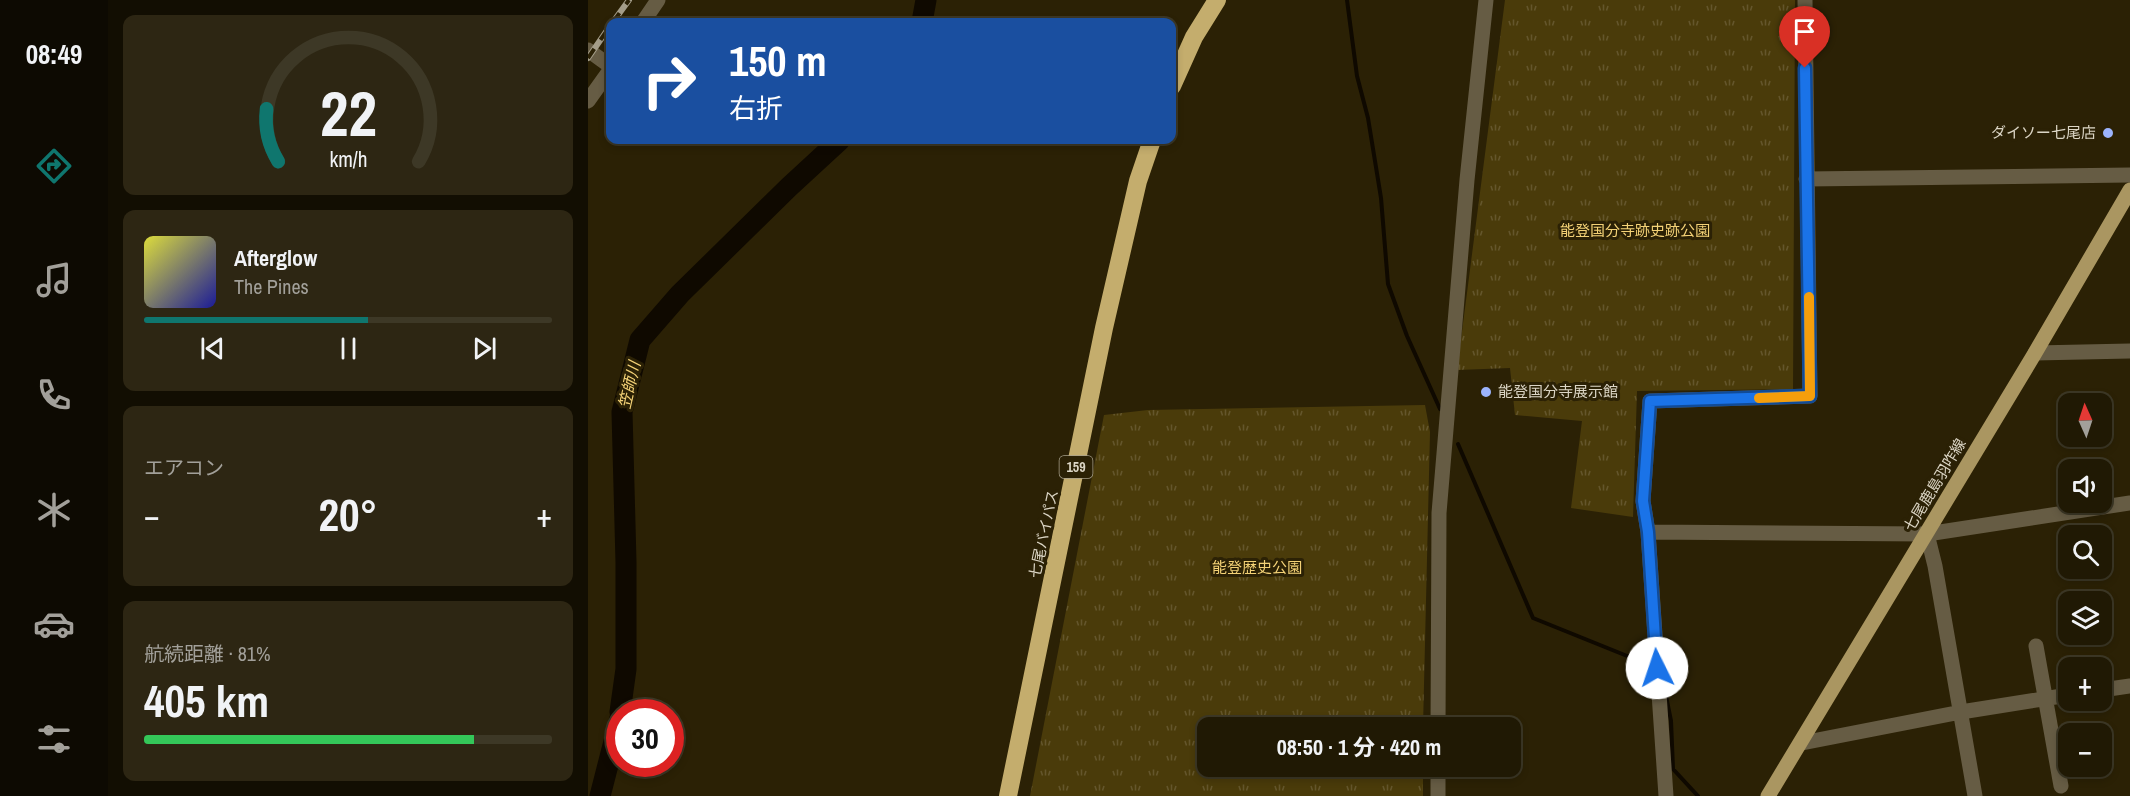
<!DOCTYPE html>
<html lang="ja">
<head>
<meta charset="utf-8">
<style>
	:root { --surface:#201904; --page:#2d2613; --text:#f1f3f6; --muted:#a2a09a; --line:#3d3826; --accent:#0f766e }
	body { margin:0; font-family:"Archivo Narrow","Noto Sans JP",sans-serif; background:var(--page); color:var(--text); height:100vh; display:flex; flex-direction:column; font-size:22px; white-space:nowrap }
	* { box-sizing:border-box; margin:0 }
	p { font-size:20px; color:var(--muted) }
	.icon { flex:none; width:33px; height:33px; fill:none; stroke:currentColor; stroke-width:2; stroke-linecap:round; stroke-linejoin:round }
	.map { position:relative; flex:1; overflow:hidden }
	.details { display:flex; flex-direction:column; gap:15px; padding:15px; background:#120e02; width:480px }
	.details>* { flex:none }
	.banner { position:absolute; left:18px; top:18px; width:570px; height:126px; border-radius:12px; box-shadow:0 3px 9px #0003,0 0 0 2px var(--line); background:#1a4fa0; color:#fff; overflow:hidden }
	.needle { width:39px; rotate:357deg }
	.buttons { position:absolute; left:1470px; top:393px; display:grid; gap:12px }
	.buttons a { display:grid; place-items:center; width:54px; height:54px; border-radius:12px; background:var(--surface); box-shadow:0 3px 9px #0003,0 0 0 2px var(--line); font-size:30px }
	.speed { position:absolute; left:18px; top:699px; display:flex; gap:12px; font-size:30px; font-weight:700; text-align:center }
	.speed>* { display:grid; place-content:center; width:78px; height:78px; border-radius:50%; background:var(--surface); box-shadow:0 3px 9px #0003,0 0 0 2px var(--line); line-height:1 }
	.speed .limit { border:9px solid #d22; background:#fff; color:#111 }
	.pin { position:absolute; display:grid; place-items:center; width:51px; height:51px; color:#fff; margin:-62px -26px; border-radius:50% 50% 50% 0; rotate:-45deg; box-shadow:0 0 6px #0007 }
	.pin .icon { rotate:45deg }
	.me { position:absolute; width:66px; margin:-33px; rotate:356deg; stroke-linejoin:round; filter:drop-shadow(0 0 4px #0008) }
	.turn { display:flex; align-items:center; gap:21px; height:126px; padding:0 24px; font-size:27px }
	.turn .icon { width:78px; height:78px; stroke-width:2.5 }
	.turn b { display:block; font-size:42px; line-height:51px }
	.big { font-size:45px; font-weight:700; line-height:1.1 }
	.details .card { flex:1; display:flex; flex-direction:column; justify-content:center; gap:9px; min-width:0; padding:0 21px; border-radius:12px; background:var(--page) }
	.details .dial { align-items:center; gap:0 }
	.dial svg { height:156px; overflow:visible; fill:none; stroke:var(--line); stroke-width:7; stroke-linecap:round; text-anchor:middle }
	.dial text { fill:var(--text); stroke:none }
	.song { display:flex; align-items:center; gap:18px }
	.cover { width:72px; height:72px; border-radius:9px; background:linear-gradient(135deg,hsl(60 70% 55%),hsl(240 70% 35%)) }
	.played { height:6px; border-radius:3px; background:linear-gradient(90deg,var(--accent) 55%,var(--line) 55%) }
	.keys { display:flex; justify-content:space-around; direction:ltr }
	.heat { display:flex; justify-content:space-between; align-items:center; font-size:33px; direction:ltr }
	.charge { height:9px; border-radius:4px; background:linear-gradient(90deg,#34c759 81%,var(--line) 0) }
	.trip { position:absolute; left:609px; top:717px; width:324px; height:60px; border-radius:12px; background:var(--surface); box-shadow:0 3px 9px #0003,0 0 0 2px var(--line); font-weight:700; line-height:60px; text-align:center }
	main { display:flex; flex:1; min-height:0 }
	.menu { display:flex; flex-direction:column; width:108px; justify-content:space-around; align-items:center; background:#0d0a02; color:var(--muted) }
	.menu .icon { width:42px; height:42px }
	.menu .on { color:var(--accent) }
	.menu b { font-size:27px; color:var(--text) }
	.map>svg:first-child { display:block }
</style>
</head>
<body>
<main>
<nav class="menu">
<b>08:49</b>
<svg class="icon on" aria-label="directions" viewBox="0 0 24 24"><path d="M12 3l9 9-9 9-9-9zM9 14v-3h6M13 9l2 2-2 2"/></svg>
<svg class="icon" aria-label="music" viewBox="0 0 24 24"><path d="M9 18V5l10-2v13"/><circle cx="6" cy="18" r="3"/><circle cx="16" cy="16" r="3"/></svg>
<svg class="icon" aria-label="phone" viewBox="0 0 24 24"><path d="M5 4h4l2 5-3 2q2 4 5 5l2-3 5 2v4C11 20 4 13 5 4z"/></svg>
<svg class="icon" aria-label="climate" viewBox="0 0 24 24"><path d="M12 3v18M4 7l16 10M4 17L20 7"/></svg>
<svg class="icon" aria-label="car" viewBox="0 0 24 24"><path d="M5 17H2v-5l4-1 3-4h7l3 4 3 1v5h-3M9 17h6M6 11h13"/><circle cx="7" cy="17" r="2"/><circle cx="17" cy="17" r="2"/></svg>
<svg class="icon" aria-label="filters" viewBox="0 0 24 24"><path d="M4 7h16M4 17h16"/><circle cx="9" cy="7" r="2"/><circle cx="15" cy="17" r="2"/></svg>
</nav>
<section class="details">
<div class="card dial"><svg viewBox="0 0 100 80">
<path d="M14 69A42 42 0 1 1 86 69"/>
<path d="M14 69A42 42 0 0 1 8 42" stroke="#0f766e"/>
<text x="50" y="56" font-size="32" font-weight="700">22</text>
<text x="50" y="72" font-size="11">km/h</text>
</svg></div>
<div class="card">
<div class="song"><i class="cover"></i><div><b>Afterglow</b><p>The Pines</p></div></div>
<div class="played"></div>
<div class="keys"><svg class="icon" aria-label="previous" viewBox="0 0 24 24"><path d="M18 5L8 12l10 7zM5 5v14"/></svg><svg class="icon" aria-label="pause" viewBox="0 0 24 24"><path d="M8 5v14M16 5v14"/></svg><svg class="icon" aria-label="next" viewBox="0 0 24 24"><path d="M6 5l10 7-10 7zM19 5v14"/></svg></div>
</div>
<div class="card"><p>エアコン</p>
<div class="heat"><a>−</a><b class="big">20°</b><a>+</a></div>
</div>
<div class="card"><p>航続距離 · 81%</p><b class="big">405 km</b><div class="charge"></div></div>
</section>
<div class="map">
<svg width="1542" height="796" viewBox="0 0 1542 796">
	<defs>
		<pattern id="park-tufts" width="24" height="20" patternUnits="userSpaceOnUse" patternTransform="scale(1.5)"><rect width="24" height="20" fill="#4a3b0a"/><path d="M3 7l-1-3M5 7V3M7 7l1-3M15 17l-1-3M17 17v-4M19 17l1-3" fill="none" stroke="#64562c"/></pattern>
	</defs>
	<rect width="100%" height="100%" fill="#2b2105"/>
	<path fill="url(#park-tufts)" d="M917 0H1207L1205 389 1049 391 1045 517 983 508 994 421 927 415 922 368 869 370Z
		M837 405 842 432 835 727 620 728V766L835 767V796H442L516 415 560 410Z"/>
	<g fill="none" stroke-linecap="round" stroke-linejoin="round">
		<path stroke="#0f0900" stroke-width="4" d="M759 0 769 76 780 118 793 198 800 284 819 336 852 409
			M870 444 945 618 1064 666
			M1078 696 1083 721 1085 769 1110 796"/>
		<path stroke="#0f0900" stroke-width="21" d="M334 22 338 0
			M32 712 38 669V562L34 412 52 340 92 294 201 187 252 140
			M12 796 32 718"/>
		<path stroke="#665c44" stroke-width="15" d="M55 22 70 0
			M0 50 22 66
			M0 101 22 70
			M1218 179 1542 175
			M1447 353 1542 351
			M1060 532 1339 534 1542 503
			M1339 534 1347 566 1387 796
			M1448 646 1473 786
			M1514 690 1542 686
			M850 728 851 513 879 180 898 0
			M1214 743 1373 712 1480 695
			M850 766V796
			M1078 796 1060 532 1055 501 1062 401 1222 396 1217 0"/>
		<path stroke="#aa9661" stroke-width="15" d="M1180 796 1447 353 1542 190"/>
		<path stroke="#c4ad6d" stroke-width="18" d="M584 86 606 37 629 0
			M420 796 516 328 550 181 564 140"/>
		<defs>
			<path id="rail" d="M25 22 41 0
				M0 58 22 26"/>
		</defs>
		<use href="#rail" stroke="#a49d89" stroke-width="6"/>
		<use href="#rail" stroke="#2b2105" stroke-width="4" stroke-dasharray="11" stroke-linecap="butt"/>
	</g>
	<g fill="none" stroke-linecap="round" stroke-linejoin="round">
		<defs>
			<path id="route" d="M1069 668 1060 532 1055 501 1062 401 1222 396 1217 68"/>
		</defs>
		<use href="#route" stroke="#114b97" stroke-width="15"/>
		<use href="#route" stroke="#1a73e8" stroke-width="10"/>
		<path stroke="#f59e0b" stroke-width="10" d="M1171 398 1222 396 1221 297"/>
	</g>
	<g fill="#9cb4fd" stroke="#2b2105" stroke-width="2">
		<circle cx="1520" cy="133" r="6"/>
		<circle cx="898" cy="392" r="6"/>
	</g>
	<g text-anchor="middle" stroke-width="6" stroke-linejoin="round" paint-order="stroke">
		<rect fill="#2b2105" stroke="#a69f8b" stroke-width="1.5" x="471.5" y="456" width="33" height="22" rx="4.5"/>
		<g font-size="14" font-weight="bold" fill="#dbd5c5">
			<text x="488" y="472">159</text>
		</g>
		<g font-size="15" fill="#dbd5c5" stroke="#2b2105" text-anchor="end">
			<text x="1508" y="138">ダイソー七尾店</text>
			<text x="910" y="397" text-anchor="start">能登国分寺展示館</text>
		</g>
		<g font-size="15" fill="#f3d176" stroke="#2b2105">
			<text x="1047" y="236">能登国分寺跡史跡公園</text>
			<text x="669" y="573">能登歴史公園</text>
		</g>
		<g font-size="15" fill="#dbd5c5" stroke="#2b2105">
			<text transform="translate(1347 485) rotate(-59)" y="5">七尾鹿島羽咋線</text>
			<text transform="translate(456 534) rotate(-78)" y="5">七尾バイパス</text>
		</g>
		<g font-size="16" font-style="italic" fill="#f3d176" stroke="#2b2105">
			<text transform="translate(41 385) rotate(-77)" y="6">笠師川</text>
		</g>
	</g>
</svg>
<div class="buttons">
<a><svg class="needle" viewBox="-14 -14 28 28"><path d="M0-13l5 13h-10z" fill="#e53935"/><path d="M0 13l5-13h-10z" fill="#a2a09a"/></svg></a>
<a><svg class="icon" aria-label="sound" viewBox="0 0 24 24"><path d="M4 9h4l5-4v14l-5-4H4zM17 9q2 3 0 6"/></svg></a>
<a><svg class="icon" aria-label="search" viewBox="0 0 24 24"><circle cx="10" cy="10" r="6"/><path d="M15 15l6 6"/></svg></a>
<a><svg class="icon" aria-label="layers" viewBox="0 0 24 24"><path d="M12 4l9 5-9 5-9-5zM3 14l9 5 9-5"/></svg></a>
<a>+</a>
<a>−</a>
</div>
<div class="speed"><div class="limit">30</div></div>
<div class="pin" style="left:1217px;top:68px;background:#d93025"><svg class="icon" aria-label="arrive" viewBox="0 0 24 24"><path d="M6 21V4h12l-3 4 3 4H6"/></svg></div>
<svg class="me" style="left:1069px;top:668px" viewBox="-20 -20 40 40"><circle r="19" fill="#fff"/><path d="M0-13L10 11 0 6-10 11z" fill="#1a73e8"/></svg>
<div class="trip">08:50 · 1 分 · 420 m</div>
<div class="banner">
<div class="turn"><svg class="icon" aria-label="right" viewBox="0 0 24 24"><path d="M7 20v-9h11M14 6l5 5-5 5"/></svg><div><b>150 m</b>右折</div></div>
</div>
</div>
</main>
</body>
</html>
